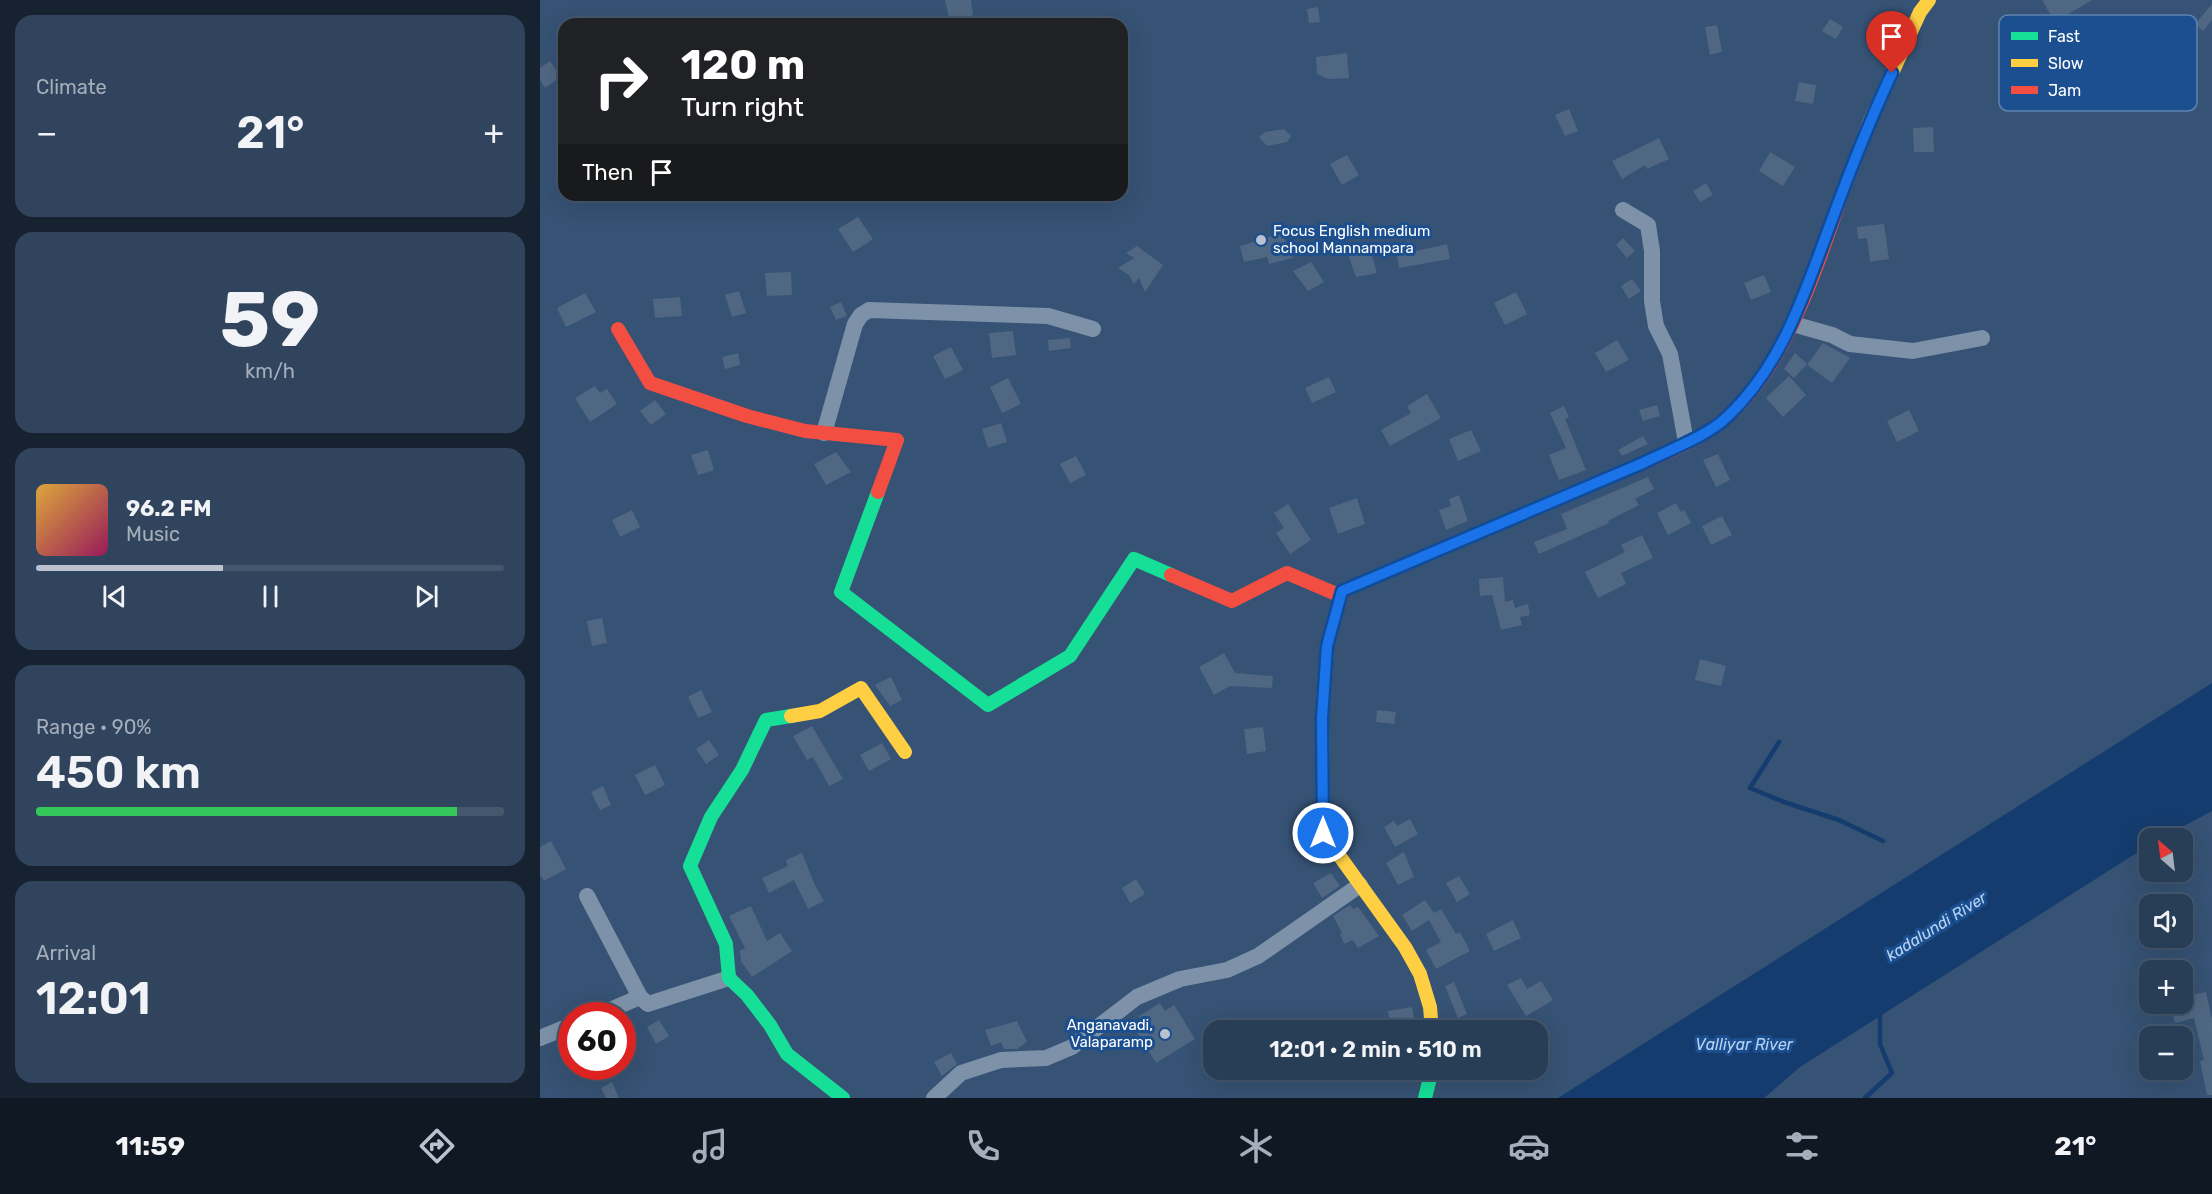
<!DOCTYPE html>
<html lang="en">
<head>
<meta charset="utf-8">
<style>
	:root { --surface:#283e57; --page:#30455d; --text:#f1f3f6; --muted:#a5aeba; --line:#44576d; --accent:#b9c2ce }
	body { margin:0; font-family:Rubik,sans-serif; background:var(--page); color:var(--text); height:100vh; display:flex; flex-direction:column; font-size:22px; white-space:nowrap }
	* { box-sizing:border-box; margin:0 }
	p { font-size:20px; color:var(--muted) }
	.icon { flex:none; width:33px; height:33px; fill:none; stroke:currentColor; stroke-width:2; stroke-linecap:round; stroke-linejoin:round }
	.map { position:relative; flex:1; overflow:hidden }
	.side { display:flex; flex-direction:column; gap:15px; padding:15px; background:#162230; width:540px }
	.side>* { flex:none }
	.guide { position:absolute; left:18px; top:18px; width:570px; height:183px; border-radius:18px; box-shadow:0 6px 24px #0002,0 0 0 2px var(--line); background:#202124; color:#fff; overflow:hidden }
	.needle { width:39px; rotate:332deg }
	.tools { position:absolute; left:1599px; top:828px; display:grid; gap:12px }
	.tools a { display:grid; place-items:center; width:54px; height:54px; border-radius:12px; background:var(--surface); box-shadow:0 6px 24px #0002,0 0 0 2px var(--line); font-size:30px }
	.speed { position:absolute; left:18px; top:1002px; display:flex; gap:12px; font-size:30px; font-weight:700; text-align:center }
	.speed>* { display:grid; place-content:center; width:78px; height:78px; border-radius:50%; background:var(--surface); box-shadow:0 6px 24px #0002,0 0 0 2px var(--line); line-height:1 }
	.speed .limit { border:9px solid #d22; background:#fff; color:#111 }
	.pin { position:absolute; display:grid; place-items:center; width:51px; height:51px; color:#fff; margin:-62px -26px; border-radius:50% 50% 50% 0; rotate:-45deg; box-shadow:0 0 6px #0007 }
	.pin .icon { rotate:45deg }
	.me { position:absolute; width:66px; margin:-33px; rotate:0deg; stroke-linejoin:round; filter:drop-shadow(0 0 4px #0008) }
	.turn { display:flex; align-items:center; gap:21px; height:126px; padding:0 24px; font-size:27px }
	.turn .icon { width:78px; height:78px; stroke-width:2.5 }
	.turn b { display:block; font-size:42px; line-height:51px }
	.then { display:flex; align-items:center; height:57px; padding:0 24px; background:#0003; gap:12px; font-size:22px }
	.big { font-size:45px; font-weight:600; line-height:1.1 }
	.side .tile { flex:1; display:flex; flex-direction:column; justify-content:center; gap:9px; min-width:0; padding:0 21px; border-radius:18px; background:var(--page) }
	.side .dial { align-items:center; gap:0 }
	.dial b { font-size:78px; line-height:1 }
	.song { display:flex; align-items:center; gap:18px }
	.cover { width:72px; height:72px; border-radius:9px; background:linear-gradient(135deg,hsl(40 70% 55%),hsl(330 70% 35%)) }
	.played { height:6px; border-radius:3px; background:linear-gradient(90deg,var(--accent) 40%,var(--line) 40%) }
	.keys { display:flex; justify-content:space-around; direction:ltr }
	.heat { display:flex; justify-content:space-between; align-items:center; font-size:33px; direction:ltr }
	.charge { height:9px; border-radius:4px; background:linear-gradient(90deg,#34c759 90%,var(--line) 0) }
	.trip { position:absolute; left:663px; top:1020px; width:345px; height:60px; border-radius:18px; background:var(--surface); box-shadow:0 6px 24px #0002,0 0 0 2px var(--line); font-weight:600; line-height:60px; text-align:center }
	.tabs { display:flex; height:96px; justify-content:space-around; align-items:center; background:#101923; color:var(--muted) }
	.tabs .icon { width:42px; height:42px }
	.tabs .active { color:var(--accent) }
	.tabs b { font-size:27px; color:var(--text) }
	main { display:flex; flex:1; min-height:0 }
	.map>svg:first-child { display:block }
</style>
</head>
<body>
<main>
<section class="side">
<div class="tile"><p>Climate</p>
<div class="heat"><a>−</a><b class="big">21°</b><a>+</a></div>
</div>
<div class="tile dial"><b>59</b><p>km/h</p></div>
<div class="tile">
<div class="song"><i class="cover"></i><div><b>96.2 FM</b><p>Music</p></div></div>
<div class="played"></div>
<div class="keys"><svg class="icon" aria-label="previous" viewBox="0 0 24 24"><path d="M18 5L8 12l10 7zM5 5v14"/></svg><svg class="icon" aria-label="pause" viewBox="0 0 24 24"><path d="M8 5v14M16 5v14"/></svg><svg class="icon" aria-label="next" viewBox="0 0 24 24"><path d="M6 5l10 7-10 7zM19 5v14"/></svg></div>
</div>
<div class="tile"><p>Range · 90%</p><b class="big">450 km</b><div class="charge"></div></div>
<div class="tile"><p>Arrival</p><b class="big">12:01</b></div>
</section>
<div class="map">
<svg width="1672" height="1098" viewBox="0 0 1672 1098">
	<rect width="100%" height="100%" fill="#365274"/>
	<path fill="#153c6e" d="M1672 683V811L1621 838H1610L1609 845 1260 1067 1224 1098H1018Z"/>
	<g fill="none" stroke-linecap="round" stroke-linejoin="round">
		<path stroke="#153c6e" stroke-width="4.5" d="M1239 742 1210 788 1244 802 1299 820 1343 841
			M1325 1098 1352 1073 1340 1044V1010"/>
	</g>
	<path fill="#506783" d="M405 0H431L433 15 410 23Z
		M1502 0H1552L1515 22Z
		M1672 4V20L1663 31 1655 24Z
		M778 7 780 22 769 23 767 9Z
		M1290 19 1303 27 1296 39 1282 31Z
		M1177 25 1182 52 1170 55 1165 27Z
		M807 53 809 78 788 79 777 74 776 57Z
		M10 61 21 77 5 88 0 80V68Z
		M1259 82 1276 85 1273 104 1255 101Z
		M1029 109 1038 131 1025 136 1015 115Z
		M1393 127 1394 152H1374L1373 128Z
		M744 129 751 136 747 142 727 146 719 137 725 132Z
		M1119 138 1129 159 1107 169 1105 165 1082 179 1072 161Z
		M1230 152 1255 167 1243 186 1219 171Z
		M807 155 819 175 802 185 790 164Z
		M1166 183 1173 195 1160 202 1153 191Z
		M318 217 333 239 313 252 298 229Z
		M1344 224 1349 259 1330 262 1327 238 1318 239 1317 227Z
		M742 233 753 258 729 264 727 257 704 262 700 246Z
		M1083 238 1095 251 1087 258 1076 245Z
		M870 241 872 252 907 244 910 259 859 268 855 244Z
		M597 246 623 265 605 292 599 278 594 284 589 275 578 268 594 258 586 253Z
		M807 252 831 253 837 273 816 277Z
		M771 262 784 282 768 291 753 271Z
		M251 272 252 295 227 296 225 273Z
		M1224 275 1231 292 1211 300 1204 283Z
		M1092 279 1101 291 1089 299 1081 286Z
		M199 291 206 313 192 317 185 295Z
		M976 292 987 314 965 325 954 303Z
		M45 293 56 312 26 327 17 308Z
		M140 297 142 316 115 318 113 299Z
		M301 302 307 316 296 320 290 307Z
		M473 331 476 355 452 358 449 333Z
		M530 338 531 348 509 351 508 340Z
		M1077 340 1089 360 1066 372 1055 353Z
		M1283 343 1310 358 1292 383 1267 365Z
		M411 347 423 370 405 379 393 356Z
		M198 353 200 365 185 369 182 357Z
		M1255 353 1267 364 1254 378 1244 369Z
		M1249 376 1266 395 1243 417 1226 398Z
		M789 377 796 392 772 403 765 388Z
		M468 378 481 404 462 413 450 387Z
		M55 386 60 393 67 389 77 404 50 422 35 398Z
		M887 394 901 418 850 446 841 430 871 413 867 406Z
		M115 400 126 414 111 425 100 411Z
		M1117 405 1120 416 1103 421 1099 410Z
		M1024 406 1029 417 1025 419 1046 470 1019 480 1009 455 1026 448 1010 413Z
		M1369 410 1379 431 1357 442 1347 421Z
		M461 423 467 442 448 448 442 429Z
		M931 430 941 451 918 461 909 439Z
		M1103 436 1108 444 1082 456 1078 450Z
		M168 450 174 470 158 475 151 455Z
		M296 452 311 472 286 485 274 464Z
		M1178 454 1190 480 1176 487 1163 460Z
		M536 456 546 475 530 483 520 464Z
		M1108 477 1114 489 1095 499 1099 505 1068 521 1069 523 999 554 994 542 1027 529 1021 514Z
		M919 495 928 521 906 530 899 510 911 506 909 499Z
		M817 498 825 524 798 534 789 508Z
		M1136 503 1141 512 1144 510 1151 523 1128 535 1117 513Z
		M748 504 771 540 750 554 736 533 744 528 734 513Z
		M92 510 100 527 80 537 72 520Z
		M1182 516 1192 535 1171 545 1162 526Z
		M1102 535 1113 558 1081 573 1086 584 1058 598 1045 572 1085 552 1081 545Z
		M963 577 965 602 973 600 975 608 988 604 990 615 980 617 982 625 961 630 952 595 940 596 939 579Z
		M62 618 67 643 52 646 47 621Z
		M684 653 695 673 733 676 732 688 690 686 674 695 659 667Z
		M1160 659 1186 666 1181 686 1155 680Z
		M351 677 362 700 350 706 335 685Z
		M161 690 172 712 158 718 148 697Z
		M837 710 856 712 854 724 836 722Z
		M272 726 303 779 289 786 273 757 267 760 253 736Z
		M723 727 726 751 707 754 704 729Z
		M169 740 179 755 166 764 156 749Z
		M342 743 351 759 329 771 320 755Z
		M115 765 125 785 105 795 95 775Z
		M63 786 71 805 60 810 51 792Z
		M870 819 878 834 855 847 844 827 854 821 857 826Z
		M11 841 26 869 4 881 0 875V847Z
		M864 852 874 877 858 885 846 863Z
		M262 853 275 885 284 901 268 909 254 880 229 893 222 878 248 866 246 860Z
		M791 873 800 886 782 898 773 883Z
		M919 876 930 894 917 902 906 883Z
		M596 879 605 894 590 903 582 888Z
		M885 900 894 913 901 909 916 934 920 932 930 951 896 969 886 950 901 942 889 920 872 931 862 915Z
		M810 905 813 909 818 907 839 936 818 948 813 940 804 944 800 934 802 933 793 916Z
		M211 906 227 941 240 933 252 951 212 977 201 961 200 951 205 948 189 916Z
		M973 920 981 938 954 951 946 934Z
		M981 978 987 989 1001 981 1013 1000 986 1016 967 985Z
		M914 982 927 1014 918 1018 905 986Z
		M1666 992 1672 1019V1095H1667L1660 1061 1664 1060 1654 1018 1635 1023 1630 1004H1642V997Z
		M620 1003 625 1011 634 1005 655 1039 616 1063 595 1029 604 1024 599 1016Z
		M872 1007 876 1030H851L848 1011Z
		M119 1020 129 1036 116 1044 107 1027Z
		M477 1021 487 1042 477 1049H464L461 1042 451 1046 445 1030Z
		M411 1053 417 1064 402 1076 394 1062Z
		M72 1082 79 1098H66L61 1088Z"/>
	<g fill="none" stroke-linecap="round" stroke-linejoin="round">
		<path stroke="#7d92a8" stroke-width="16" d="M1083 210 1108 225 1112 251V301L1116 326 1130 354 1146 442
			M1253 324 1292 335 1310 344 1373 351 1442 338
			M284 433 315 324 321 315 329 310 508 316 553 329
			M47 896 100 997 108 1004 189 978
			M56 1016 100 997
			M0 1038 32 1025
			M394 1098 421 1073 461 1060 506 1058 532 1047 597 997 640 979 687 970 718 956 820 885"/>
		<path stroke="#16e098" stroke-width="14" d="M338 492 301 592 448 705 530 656 594 559 631 575
			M251 716 226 720 202 770 171 817 150 866 186 944 189 978 207 995 230 1025 247 1054 303 1098
			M783 793 782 718 787 646 802 591 1096 466
			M885 1098 892 1070"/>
		<path stroke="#ffcf43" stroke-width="14" d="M1304 188 1330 121 1380 12 1389 0
			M251 716 280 711 321 688 365 752
			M783 793V833L865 947 880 974 890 1007 892 1030"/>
		<path stroke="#f24e42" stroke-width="14" d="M78 329 110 383 207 416 265 431 357 440 338 492
			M1096 466C1124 454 1153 443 1178 424 1244 376 1278 263 1304 188
			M631 575 692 601 747 573 801 596"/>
	</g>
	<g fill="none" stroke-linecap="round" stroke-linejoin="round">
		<defs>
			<path id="route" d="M783 833 782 718 787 646 802 591 1103 463C1129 450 1166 437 1187 417 1244 364 1266 288 1293 217 1311 168 1330 120 1352 73"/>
		</defs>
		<use href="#route" stroke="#114b97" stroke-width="15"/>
		<use href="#route" stroke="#1a73e8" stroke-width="10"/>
	</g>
	<g fill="#b9c2ce" stroke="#1b4f8f" stroke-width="2">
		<circle cx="721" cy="240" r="6"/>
		<circle cx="625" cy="1034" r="6"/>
	</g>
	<g text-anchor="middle" stroke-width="6" stroke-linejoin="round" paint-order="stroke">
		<g font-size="15" fill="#fff" stroke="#1b4f8f" text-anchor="start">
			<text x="733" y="236">Focus English medium<tspan x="733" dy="17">school Mannampara</tspan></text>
			<text x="613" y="1030" text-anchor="end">Anganavadi,<tspan x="613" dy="17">Valaparamp</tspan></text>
		</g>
		<g font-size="16" font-style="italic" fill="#b5d3f5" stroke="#1b4f8f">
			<text transform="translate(1396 926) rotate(-32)" y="6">kadalundi River</text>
			<text x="1204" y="1050">Valliyar River</text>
		</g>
	</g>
	<rect x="1459" y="15" width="198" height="96" rx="9" fill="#1b4f8f" stroke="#5f84b1" stroke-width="1.5"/>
	<rect x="1471" y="32" width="27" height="8" fill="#16e098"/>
	<rect x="1471" y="59" width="27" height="8" fill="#ffcf43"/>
	<rect x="1471" y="86" width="27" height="8" fill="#f24e42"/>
	<g font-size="16" fill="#fff">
		<text x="1508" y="42">Fast</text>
		<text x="1508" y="69">Slow</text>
		<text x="1508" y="96">Jam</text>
	</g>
</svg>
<div class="tools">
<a><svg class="needle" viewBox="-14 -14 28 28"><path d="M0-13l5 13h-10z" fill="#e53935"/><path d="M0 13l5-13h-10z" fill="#a5aeba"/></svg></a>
<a><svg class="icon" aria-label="sound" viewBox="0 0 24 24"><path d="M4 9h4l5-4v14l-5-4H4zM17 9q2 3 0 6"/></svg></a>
<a>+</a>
<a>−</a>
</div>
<div class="speed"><div class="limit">60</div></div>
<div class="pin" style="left:1352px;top:73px;background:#d93025"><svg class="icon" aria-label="arrive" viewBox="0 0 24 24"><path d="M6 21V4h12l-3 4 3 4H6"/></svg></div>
<svg class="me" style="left:783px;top:833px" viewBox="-20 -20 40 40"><circle r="17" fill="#1a73e8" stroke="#fff" stroke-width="3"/><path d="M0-11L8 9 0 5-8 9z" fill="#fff"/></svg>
<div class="trip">12:01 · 2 min · 510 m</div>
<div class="guide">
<div class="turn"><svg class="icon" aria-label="right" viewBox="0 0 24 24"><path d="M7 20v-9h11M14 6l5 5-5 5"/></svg><div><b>120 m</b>Turn right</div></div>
<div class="then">Then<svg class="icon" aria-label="arrive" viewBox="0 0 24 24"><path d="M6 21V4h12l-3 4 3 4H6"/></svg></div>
</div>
</div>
</main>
<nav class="tabs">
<b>11:59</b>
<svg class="icon active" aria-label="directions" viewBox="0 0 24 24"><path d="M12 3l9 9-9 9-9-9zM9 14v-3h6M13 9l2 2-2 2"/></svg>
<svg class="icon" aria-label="music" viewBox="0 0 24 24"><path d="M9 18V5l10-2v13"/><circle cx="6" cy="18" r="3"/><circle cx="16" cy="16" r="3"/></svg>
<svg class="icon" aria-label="phone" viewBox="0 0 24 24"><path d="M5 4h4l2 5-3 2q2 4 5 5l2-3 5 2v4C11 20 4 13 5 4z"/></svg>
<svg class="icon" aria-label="climate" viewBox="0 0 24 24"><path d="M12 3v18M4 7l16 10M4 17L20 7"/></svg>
<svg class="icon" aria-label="car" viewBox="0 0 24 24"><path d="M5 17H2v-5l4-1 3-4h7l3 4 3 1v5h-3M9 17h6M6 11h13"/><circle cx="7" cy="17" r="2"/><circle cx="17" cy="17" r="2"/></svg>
<svg class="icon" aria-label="filters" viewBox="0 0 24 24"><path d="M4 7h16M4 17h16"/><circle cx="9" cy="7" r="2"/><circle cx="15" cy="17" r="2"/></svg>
<b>21°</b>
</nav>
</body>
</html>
